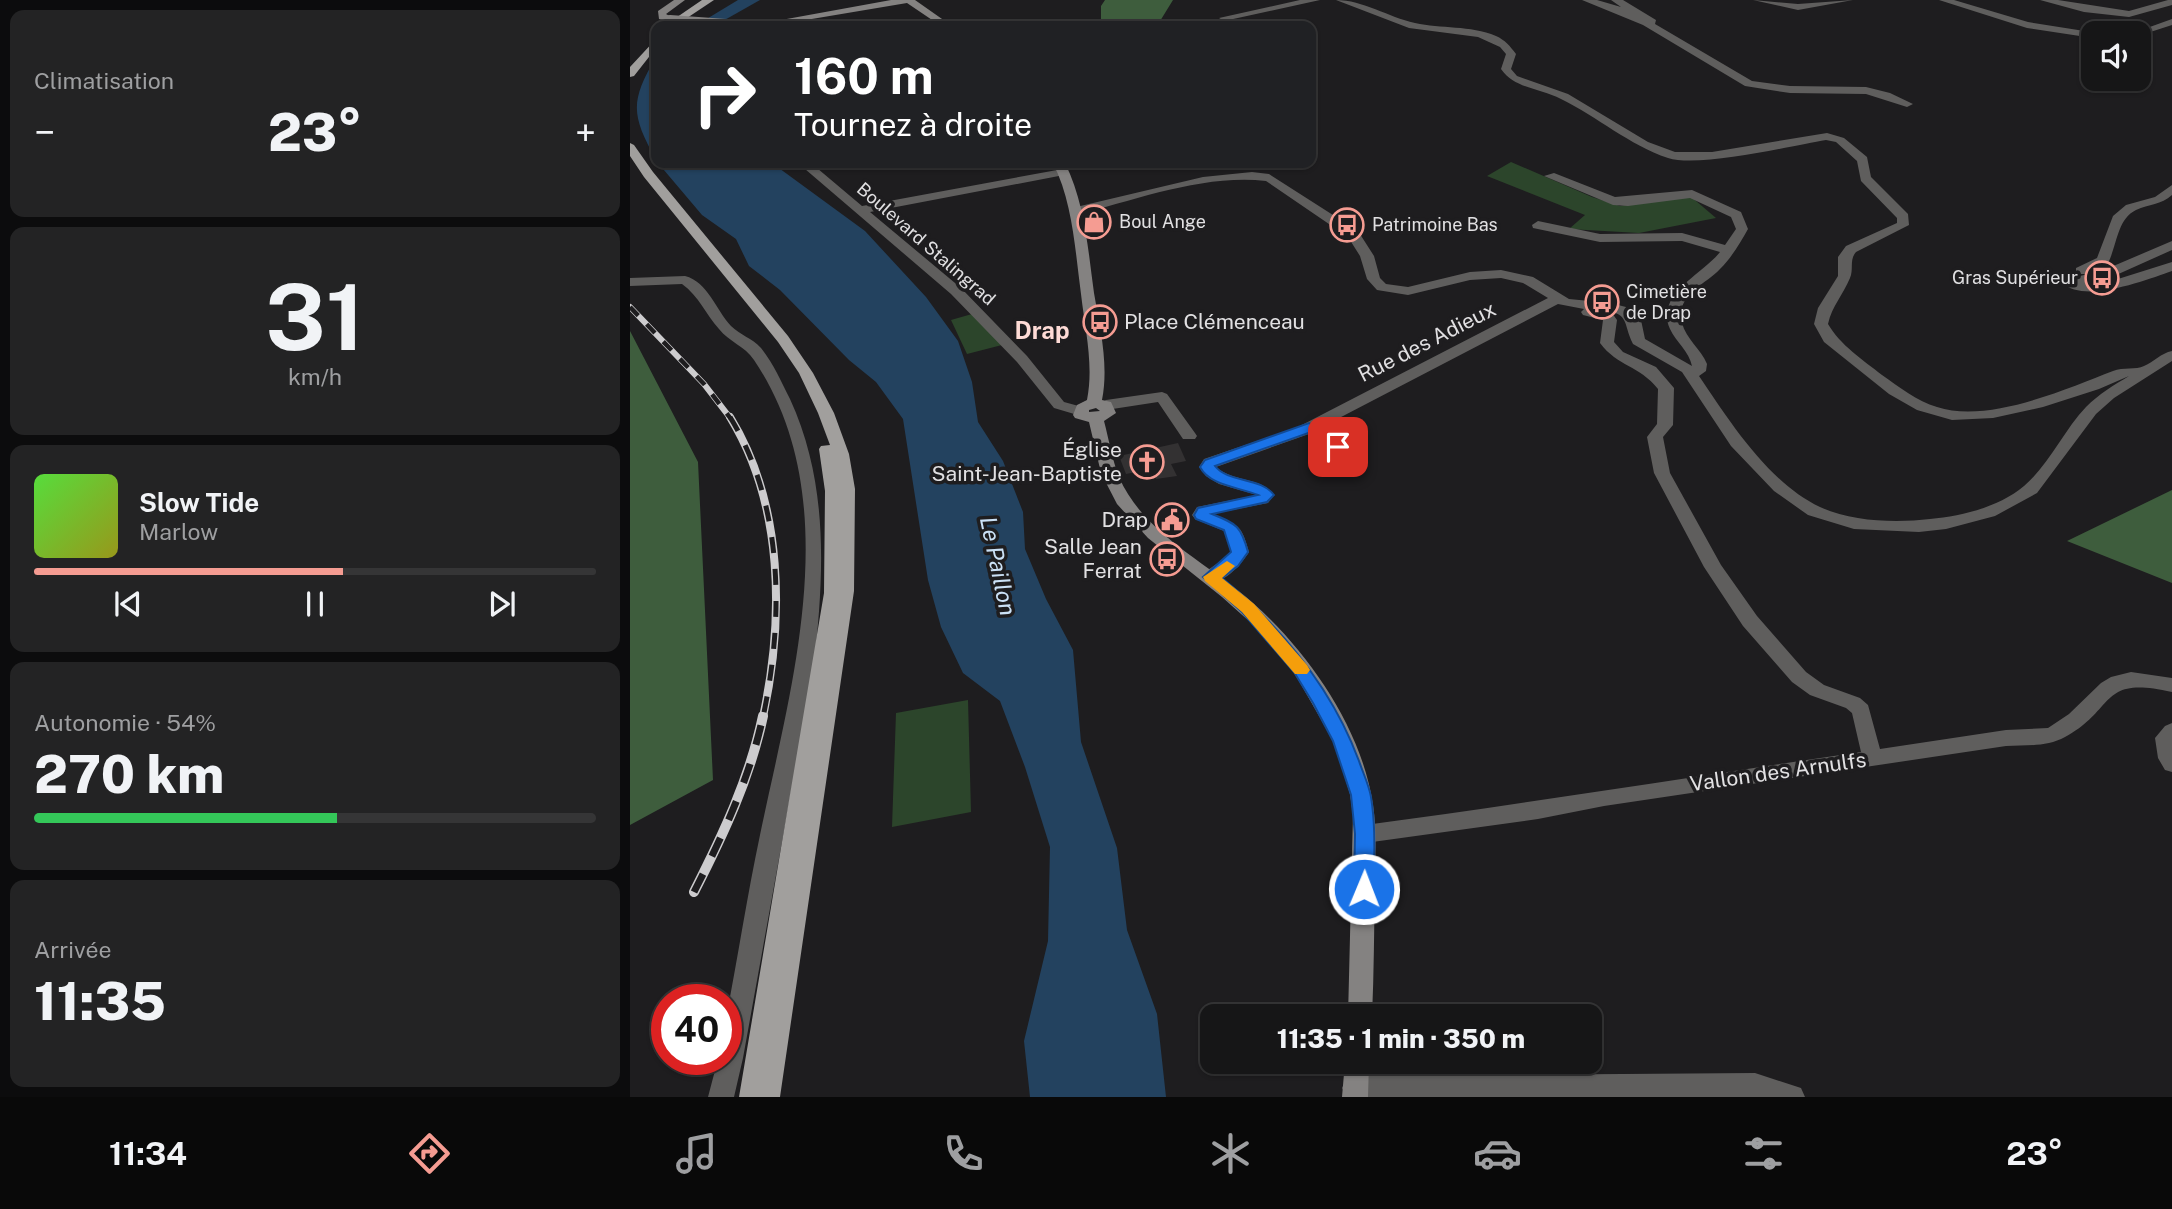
<!DOCTYPE html>
<html lang="fr">
<head>
<meta charset="utf-8">
<style>
	:root { --surface:#161617; --page:#232324; --text:#f1f3f6; --muted:#9e9fa1; --line:#353536; --accent:#f59c92 }
	body { margin:0; font-family:"Public Sans",sans-serif; background:var(--page); color:var(--text); height:100vh; display:flex; flex-direction:column; font-size:26px; white-space:nowrap }
	* { box-sizing:border-box; margin:0 }
	p { font-size:23px; color:var(--muted) }
	.icon { flex:none; width:38px; height:38px; fill:none; stroke:currentColor; stroke-width:2; stroke-linecap:round; stroke-linejoin:round }
	.map { position:relative; flex:1; overflow:hidden }
	.panel { display:flex; flex-direction:column; gap:10px; padding:10px; background:#0c0c0d; width:630px }
	.panel>* { flex:none }
	.top-card { position:absolute; left:21px; top:21px; width:665px; height:147px; border-radius:14px; box-shadow:0 2px 5px #0004,0 0 0 2px var(--line); background:#202124; color:#fff; overflow:hidden }
	.controls { position:absolute; left:1451px; top:21px; display:grid; gap:14px }
	.controls a { display:grid; place-items:center; width:70px; height:70px; border-radius:14px; background:var(--surface); box-shadow:0 2px 5px #0004,0 0 0 2px var(--line); font-size:35px }
	.speed { position:absolute; left:21px; top:984px; display:flex; gap:14px; font-size:35px; font-weight:700; text-align:center }
	.speed>* { display:grid; place-content:center; width:91px; height:91px; border-radius:50%; background:var(--surface); box-shadow:0 2px 5px #0004,0 0 0 2px var(--line); line-height:1 }
	.speed .limit { border:10px solid #d22; background:#fff; color:#111 }
	.pin { position:absolute; display:grid; place-items:center; width:60px; height:60px; color:#fff; margin:-30px; border-radius:14px; box-shadow:0 4px 10px #0006 }
	.me { position:absolute; width:77px; margin:-38px; rotate:1deg; stroke-linejoin:round; filter:drop-shadow(0 0 5px #0008) }
	.turn { display:flex; align-items:center; gap:24px; height:147px; padding:0 28px; font-size:32px }
	.turn .icon { width:91px; height:91px; stroke-width:2.5 }
	.turn b { display:block; font-size:49px; line-height:60px }
	.big { font-size:52px; font-weight:800; line-height:1.1 }
	.panel .card { flex:1; display:flex; flex-direction:column; justify-content:center; gap:10px; min-width:0; padding:0 24px; border-radius:14px; background:var(--page) }
	.panel .dial { align-items:center; gap:0 }
	.dial b { font-size:91px; line-height:1 }
	.song { display:flex; align-items:center; gap:21px }
	.cover { width:84px; height:84px; border-radius:10px; background:linear-gradient(135deg,hsl(110 70% 55%),hsl(60 70% 35%)) }
	.played { height:7px; border-radius:4px; background:linear-gradient(90deg,var(--accent) 55%,var(--line) 55%) }
	.keys { display:flex; justify-content:space-around; direction:ltr }
	.heat { display:flex; justify-content:space-between; align-items:center; font-size:38px; direction:ltr }
	.charge { height:10px; border-radius:5px; background:linear-gradient(90deg,#34c759 54%,var(--line) 0) }
	.trip { position:absolute; left:570px; top:1004px; width:402px; height:70px; border-radius:14px; background:var(--surface); box-shadow:0 2px 5px #0004,0 0 0 2px var(--line); font-weight:800; line-height:70px; text-align:center }
	.dock { display:flex; height:112px; justify-content:space-around; align-items:center; background:#090909; color:var(--muted) }
	.dock .icon { width:49px; height:49px }
	.dock .current { color:var(--accent) }
	.dock b { font-size:32px; color:var(--text) }
	main { display:flex; flex:1; min-height:0 }
	.map>svg:first-child { display:block }
</style>
</head>
<body>
<main>
<section class="panel">
<div class="card"><p>Climatisation</p>
<div class="heat"><a>−</a><b class="big">23°</b><a>+</a></div>
</div>
<div class="card dial"><b>31</b><p>km/h</p></div>
<div class="card">
<div class="song"><i class="cover"></i><div><b>Slow Tide</b><p>Marlow</p></div></div>
<div class="played"></div>
<div class="keys"><svg class="icon" aria-label="previous" viewBox="0 0 24 24"><path d="M18 5L8 12l10 7zM5 5v14"/></svg><svg class="icon" aria-label="pause" viewBox="0 0 24 24"><path d="M8 5v14M16 5v14"/></svg><svg class="icon" aria-label="next" viewBox="0 0 24 24"><path d="M6 5l10 7-10 7zM19 5v14"/></svg></div>
</div>
<div class="card"><p>Autonomie · 54%</p><b class="big">270 km</b><div class="charge"></div></div>
<div class="card"><p>Arrivée</p><b class="big">11:35</b></div>
</section>
<div class="map">
<svg width="1542" height="1097" viewBox="0 0 1542 1097">
	<rect width="100%" height="100%" fill="#1e1d1f"/>
	<path fill="#2c452b" d="M881 162 962 197 990 206 1059 195 1086 218 1009 233 939 229 955 215 857 176Z
		M342 314 372 345 337 354 321 320Z
		M338 700 341 812 262 827 266 713Z"/>
	<path fill="#3e5d3d" d="M475 0H543L527 26H471V6Z
		M0 331 68 462 83 780 0 825Z
		M1542 490V583L1437 541Z"/>
	<path fill="#23425f" d="M26 57V160C1 114 0 102 26 57Z
		M28 163H142L235 231 296 297 328 341 342 382 348 422 373 461 393 512 395 549 416 599 443 650 451 742 487 848 497 930 527 1014 536 1097H400L394 1041 418 941 420 847 395 767 370 701 333 673 311 627 298 580 273 419 246 382 219 360 150 290 119 266 106 239 72 215Z"/>
	<g fill="none" stroke-linecap="round" stroke-linejoin="round">
		<path fill="#23425f" fill-rule="evenodd" d="M108 0H130L84 26H65Z"/>
	</g>
	<path fill="#333132" d="M548 443 556 461 541 464 547 476 526 479 525 475 509 477 506 472 496 474 489 456Z"/>
	<g fill="none" stroke-linecap="round" stroke-linejoin="round">
		<path fill="#5f5e5d" fill-rule="evenodd" d="M670 0H690L594 21 589 18Z
			M706 0C733 0 758 17 785 23 811 29 840 25 866 36 875 40 880 46 886 54L881 69 887 76 938 94 1018 142 1045 152H1082L1197 133 1214 138 1237 157 1241 177 1278 214 1279 225 1226 252C1219 260 1224 269 1220 278 1213 295 1202 306 1198 324 1210 345 1233 360 1252 375 1269 387 1287 401 1307 407 1358 424 1436 389 1483 371 1493 367 1506 370 1514 366 1524 362 1531 353 1542 351V361L1484 398 1466 414 1407 493 1365 516 1316 529 1289 532 1224 529 1178 515 1144 491 1101 446 1052 372 1003 344C992 322 1001 313 970 310L982 313 987 320 984 342 993 352 1026 367 1044 388 1043 425 1033 437 1040 473 1091 565 1127 616 1176 672 1194 685 1230 698 1238 705 1250 749 1376 730 1418 728 1439 714 1471 683 1481 677 1501 672 1542 678V692C1468 675 1487 709 1435 737 1417 747 1396 745 1376 746L974 806 908 819 735 843 727 840 724 834 727 828 735 825C901 803 1065 776 1231 752L1222 713 1216 708 1180 695 1162 682 1113 626 1074 567 1024 473 1017 437 1027 424 1028 389C1009 365 988 367 970 343L973 320 953 315 951 312 954 309 928 304 690 428 714 444 716 447 714 450H702L679 434 586 467C602 482 632 477 644 495L638 503 582 514C608 528 610 520 619 552 610 566 593 586 575 581L572 577C579 566 593 562 601 552L594 531 565 519 562 515 567 507 627 495 589 484 576 476 569 467 574 459 666 428 918 298 893 283 871 278 840 280 778 295 747 290 737 279 730 256 718 237 636 181C573 174 506 200 446 215L440 211 442 208 573 177 622 172 639 174 728 231 744 256 750 278 756 284 778 287 840 272 871 270 903 277 939 299 980 303 1000 308 1011 320 1015 339 1062 366C1059 351 1046 342 1040 329 1024 295 1073 274 1090 252L1052 241 970 242 903 228 902 225 908 221 970 234 1052 233 1095 245 1106 229 1101 217 1060 198 998 206 983 205 914 176 924 173 985 197 1062 190 1111 212 1118 229C1110 243 1102 257 1090 269 1075 285 1045 295 1052 323 1056 339 1071 349 1077 364L1076 371 1069 376C1100 422 1139 483 1190 507 1222 522 1267 523 1300 519 1332 516 1369 507 1394 486 1418 466 1434 430 1456 407 1469 394 1484 385 1499 376L1469 389 1413 407 1363 418 1322 420 1287 410 1259 394 1194 342 1184 324 1188 308 1208 276V257L1216 246 1267 223V218L1231 181 1227 161 1206 142 1196 140C1161 146 1069 168 1038 158 999 145 968 117 931 99 910 88 885 89 871 69L876 54 870 47 848 37 779 28Z
			M952 0H967L991 7 981 0H993L1026 20 1025 24 1122 81 1160 86 1236 87 1260 93 1283 104 1277 107 1236 94 1160 93 1115 86 1013 25Z
			M1123 0 1168 4 1223 0 1168 10Z
			M1309 0H1324L1398 22 1467 33H1463V38L1397 28Z
			M1410 0H1428L1499 11 1538 0H1542V5L1499 17 1454 12Z
			M1542 19V25L1508 36V33H1503Z
			M168 163H181L232 206 438 168V174L434 175 240 212 331 288 397 356 434 402 456 408 459 411 456 414 451 416 424 408 387 362 321 294Z
			M1542 185V195C1531 205 1519 204 1506 210 1487 219 1487 246 1478 263L1456 274H1446V268L1467 258 1483 216 1496 205 1525 197Z
			M1542 241V250L1484 276 1457 283 1488 279 1542 262V271C1516 280 1455 304 1432 283L1434 280 1474 270Z
			M55 276C78 282 86 310 101 326 110 335 122 338 131 348 143 363 151 381 160 399 199 484 194 574 184 665L113 1058 104 1097H78L88 1059H96V1018C108 957 117 896 130 835 161 685 218 500 124 360 115 346 99 342 89 329 76 315 69 296 52 284L0 286V278Z
			M532 392 537 394 565 433 567 436 565 439H553L528 402 476 410 468 405 476 400Z
			M1542 723V772L1535 770 1528 758 1525 738 1535 726Z
			M1125 1073 1171 1088 1175 1097H717L712 1088 716 1080 725 1076Z"/>
		<path fill="#848281" fill-rule="evenodd" d="M44 0H55L36 14 43 18V22L29 19 28 11Z
			M261 0H285L322 26H311L277 3 140 26H119Z
			M423 163H435C455 203 458 250 464 293 470 328 479 365 472 400L481 402 486 413 474 421C479 440 482 459 489 477 514 535 579 563 623 603 679 653 732 729 743 805 747 831 745 858 745 884 744 928 744 973 742 1017H718L723 815 720 794 704 742 665 674 629 630 592 597 518 538 487 504 471 473 459 422 445 418 443 415 447 405 457 400C464 365 455 329 451 294 445 250 443 203 423 163ZM466 408 470 411 459 412V410Z
			M715 1062H739L738 1097H712Z"/>
		<path fill="#a19f9d" fill-rule="evenodd" d="M72 0H84L45 26H34Z
			M26 39V48L4 76 0 77V67Z
			M0 143 4 145 23 172 158 336 183 373 204 413 219 454 225 489 224 591 150 1097H109L194 593 195 491 189 449 191 446 200 445 188 413 169 373 148 342 14 177 0 156Z"/>
		<defs>
			<path id="rail-far2" d="M0 307 74 384 101 419"/>
			<path id="rail-far1" d="M100 417C154 505 154 619 133 717"/>
			<path id="rail" d="M64 892C93 835 120 778 133 716"/>
		</defs>
		<use href="#rail-far2" stroke="#cdccce" stroke-width="6"/>
		<use href="#rail-far1" stroke="#cdccce" stroke-width="8"/>
		<use href="#rail" stroke="#cdccce" stroke-width="10"/>
		<use href="#rail-far2" stroke="#1e1d1f" stroke-width="4.5" stroke-dasharray="12" stroke-linecap="butt"/>
		<use href="#rail-far1" stroke="#1e1d1f" stroke-width="5" stroke-dasharray="16" stroke-linecap="butt"/>
		<use href="#rail" stroke="#1e1d1f" stroke-width="7" stroke-dasharray="20" stroke-linecap="butt"/>
		<path stroke="#848281" stroke-width="10" d="M40 20 124 26"/>
	</g>
	<path fill="#1a73e8" stroke="#114b97" stroke-width="2" d="M679 423 713 444 715 447 713 450H703L678 433 585 466C598 483 631 477 644 495L637 502 582 514C607 524 611 526 618 552L608 566 592 578C651 627 702 688 729 761 733 773 739 785 741 797 746 827 744 858 744 889L741 895 734 897 727 895 724 889 725 834 721 795 703 741 683 703 664 672 612 612 573 577 601 552 594 530 566 519 564 515 568 508 628 495C609 487 580 486 570 467L575 460Z"/>
	<path fill="#f59e0b" d="M597 561 605 566 592 578 624 604 677 665 680 670 677 674H665L612 612 575 581 573 577Z"/>
	<defs>
		<symbol id="shop-ring" viewBox="-11 -11 22 22"><circle r="9.5" fill="#1e1d1f" stroke="#f59c92" stroke-width="1.5"/><path d="M-5-2.5h2.3a2.7 3.5 0 0 1 5.4 0H5L5.5 6h-11ZM-1.5-2.5h3a1.5 2.3 0 0 0-3 0Z" fill="#f59c92"/></symbol>
		<symbol id="bus-ring" viewBox="-11 -11 22 22"><circle r="9.5" fill="#1e1d1f" stroke="#f59c92" stroke-width="1.5"/><path d="M-5-6H5V4H4V6H2V4H-2V6H-4V4H-5ZM-3.5-4V0h7V-4ZM-3.5 1.2v1.5H-2V1.2ZM2 1.2v1.5H3.5V1.2Z" fill="#f59c92"/></symbol>
		<symbol id="church-ring" viewBox="-11 -11 22 22"><circle r="9.5" fill="#1e1d1f" stroke="#f59c92" stroke-width="1.5"/><path d="M-1.2-6h2.4v3.5h3.3v2.4h-3.3V6h-2.4V-.1h-3.3v-2.4h3.3Z" fill="#f59c92"/></symbol>
		<symbol id="civic-ring" viewBox="-11 -11 22 22"><circle r="9.5" fill="#1e1d1f" stroke="#f59c92" stroke-width="1.5"/><path d="M-.6-6.5H3V-4.5H.6V-3L4-1V1h2V6H-6V1h2V-1L-.6-3ZM-1.2 2.5V6h2.4V2.5Z" fill="#f59c92"/></symbol>
	</defs>
	<g fill-rule="evenodd">
		<use href="#shop-ring" x="445" y="203" width="38" height="38"/>
		<use href="#bus-ring" x="698" y="206" width="38" height="38"/>
		<use href="#bus-ring" x="1453" y="259" width="38" height="38"/>
		<use href="#bus-ring" x="953" y="283" width="38" height="38"/>
		<use href="#bus-ring" x="451" y="303" width="38" height="38"/>
		<use href="#church-ring" x="498" y="443" width="38" height="38"/>
		<use href="#civic-ring" x="523" y="501" width="38" height="38"/>
		<use href="#bus-ring" x="518" y="540" width="38" height="38"/>
	</g>
	<g text-anchor="middle" stroke-width="7" stroke-linejoin="round" paint-order="stroke">
		<g font-size="18" fill="#e1e0e2" stroke="#1e1d1f" text-anchor="start">
			<text x="489" y="228">Boul Ange</text>
			<text x="742" y="231">Patrimoine Bas</text>
			<text x="1448" y="284" text-anchor="end">Gras Supérieur</text>
			<text x="996" y="298">Cimetière<tspan x="996" dy="21">de Drap</tspan></text>
		</g>
		<g font-size="18" fill="#e1e0e2" stroke="#1e1d1f">
			<text transform="translate(296 244) rotate(41)" y="6">Boulevard Stalingrad</text>
		</g>
		<g font-size="21" fill="#e1e0e2" stroke="#1e1d1f" text-anchor="end">
			<text x="494" y="329" text-anchor="start">Place Clémenceau</text>
			<text x="492" y="457">Église<tspan x="492" dy="24">Saint-Jean-Baptiste</tspan></text>
			<text x="518" y="527">Drap</text>
			<text x="512" y="554">Salle Jean<tspan x="512" dy="24">Ferrat</tspan></text>
		</g>
		<g font-size="21" fill="#e1e0e2" stroke="#1e1d1f">
			<text transform="translate(797 342) rotate(-27)" y="7">Rue des Adieux</text>
			<text transform="translate(1148 772) rotate(-8)" y="7">Vallon des Arnulfs</text>
		</g>
		<g font-size="23" font-style="italic" fill="#cbe1f6" stroke="#1e1d1f">
			<text transform="translate(368 566) rotate(78)" y="8">Le Paillon</text>
		</g>
		<g font-size="24" font-weight="bold" fill="#fedbd6" stroke="#1e1d1f">
			<text x="412" y="339">Drap</text>
		</g>
	</g>
</svg>
<div class="controls">
<a><svg class="icon" aria-label="sound" viewBox="0 0 24 24"><path d="M4 9h4l5-4v14l-5-4H4zM17 9q2 3 0 6"/></svg></a>
</div>
<div class="speed"><div class="limit">40</div></div>
<div class="pin" style="left:708px;top:447px;background:#d93025"><svg class="icon" aria-label="arrive" viewBox="0 0 24 24"><path d="M6 21V4h12l-3 4 3 4H6"/></svg></div>
<svg class="me" style="left:734px;top:889px" viewBox="-20 -20 40 40"><circle r="17" fill="#1a73e8" stroke="#fff" stroke-width="3"/><path d="M0-11L8 9 0 5-8 9z" fill="#fff"/></svg>
<div class="trip">11:35 · 1 min · 350 m</div>
<div class="top-card">
<div class="turn"><svg class="icon" aria-label="right" viewBox="0 0 24 24"><path d="M7 20v-9h11M14 6l5 5-5 5"/></svg><div><b>160 m</b>Tournez à droite</div></div>
</div>
</div>
</main>
<nav class="dock">
<b>11:34</b>
<svg class="icon current" aria-label="directions" viewBox="0 0 24 24"><path d="M12 3l9 9-9 9-9-9zM9 14v-3h6M13 9l2 2-2 2"/></svg>
<svg class="icon" aria-label="music" viewBox="0 0 24 24"><path d="M9 18V5l10-2v13"/><circle cx="6" cy="18" r="3"/><circle cx="16" cy="16" r="3"/></svg>
<svg class="icon" aria-label="phone" viewBox="0 0 24 24"><path d="M5 4h4l2 5-3 2q2 4 5 5l2-3 5 2v4C11 20 4 13 5 4z"/></svg>
<svg class="icon" aria-label="climate" viewBox="0 0 24 24"><path d="M12 3v18M4 7l16 10M4 17L20 7"/></svg>
<svg class="icon" aria-label="car" viewBox="0 0 24 24"><path d="M5 17H2v-5l4-1 3-4h7l3 4 3 1v5h-3M9 17h6M6 11h13"/><circle cx="7" cy="17" r="2"/><circle cx="17" cy="17" r="2"/></svg>
<svg class="icon" aria-label="filters" viewBox="0 0 24 24"><path d="M4 7h16M4 17h16"/><circle cx="9" cy="7" r="2"/><circle cx="15" cy="17" r="2"/></svg>
<b>23°</b>
</nav>
</body>
</html>
